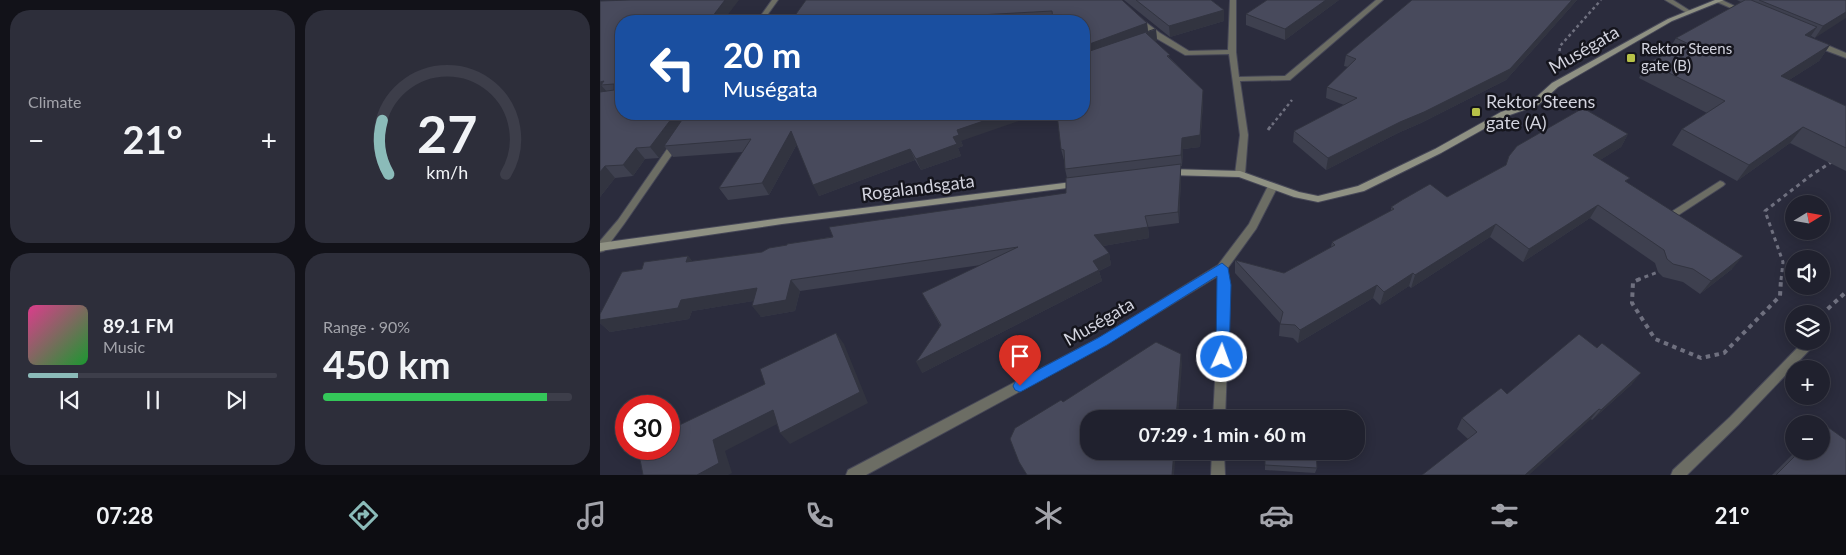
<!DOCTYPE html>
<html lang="en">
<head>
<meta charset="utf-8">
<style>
	:root { --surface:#20212e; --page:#2d2e3a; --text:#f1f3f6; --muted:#a2a3aa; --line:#3d3e4a; --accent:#8bbbb9 }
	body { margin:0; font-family:Lato,sans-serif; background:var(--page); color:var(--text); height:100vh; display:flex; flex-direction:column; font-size:19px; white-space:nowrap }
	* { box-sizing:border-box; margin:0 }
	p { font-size:16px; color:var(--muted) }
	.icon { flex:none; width:28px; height:28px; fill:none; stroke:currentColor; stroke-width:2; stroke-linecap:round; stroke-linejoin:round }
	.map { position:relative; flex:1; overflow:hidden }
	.side { display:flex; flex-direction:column; gap:10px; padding:10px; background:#121219; width:600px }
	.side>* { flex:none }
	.banner { position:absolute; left:15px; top:15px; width:475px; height:105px; border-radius:20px; box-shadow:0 2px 12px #0003,0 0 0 1px var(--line); background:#1a4fa0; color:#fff; overflow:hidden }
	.needle { width:32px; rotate:79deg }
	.buttons { position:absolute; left:1185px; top:195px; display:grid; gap:10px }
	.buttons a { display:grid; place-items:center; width:45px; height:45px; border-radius:50%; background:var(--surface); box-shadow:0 2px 12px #0003,0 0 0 1px var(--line); font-size:25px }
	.speed { position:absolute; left:15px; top:395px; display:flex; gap:10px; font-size:25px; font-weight:700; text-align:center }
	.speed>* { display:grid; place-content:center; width:65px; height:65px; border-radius:50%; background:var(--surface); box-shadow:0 2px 12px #0003,0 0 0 1px var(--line); line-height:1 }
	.speed .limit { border:8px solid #d22; background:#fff; color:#111 }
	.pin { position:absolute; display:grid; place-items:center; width:42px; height:42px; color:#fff; margin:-51px -21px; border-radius:50% 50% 50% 0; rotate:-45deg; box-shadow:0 0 5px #0007 }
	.pin .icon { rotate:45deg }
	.me { position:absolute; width:55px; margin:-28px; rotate:2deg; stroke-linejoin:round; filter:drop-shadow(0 0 4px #0008) }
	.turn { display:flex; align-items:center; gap:18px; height:105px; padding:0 25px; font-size:22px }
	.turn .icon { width:65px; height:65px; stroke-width:2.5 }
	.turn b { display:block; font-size:35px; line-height:42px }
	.big { font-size:38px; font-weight:700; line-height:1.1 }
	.side .tile { flex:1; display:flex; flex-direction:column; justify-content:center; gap:8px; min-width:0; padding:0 18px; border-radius:20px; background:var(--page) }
	.side .dial { align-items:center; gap:0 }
	.dial svg { height:130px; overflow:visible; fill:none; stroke:var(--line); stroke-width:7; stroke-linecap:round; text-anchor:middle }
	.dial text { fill:var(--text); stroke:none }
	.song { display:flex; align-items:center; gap:15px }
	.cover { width:60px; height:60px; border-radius:8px; background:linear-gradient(135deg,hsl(330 70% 55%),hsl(130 70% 35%)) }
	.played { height:5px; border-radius:2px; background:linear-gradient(90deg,var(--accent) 20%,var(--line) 20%) }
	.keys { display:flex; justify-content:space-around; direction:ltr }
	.heat { display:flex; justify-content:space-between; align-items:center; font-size:28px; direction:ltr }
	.charge { height:8px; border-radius:4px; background:linear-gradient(90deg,#34c759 90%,var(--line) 0) }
	.side .tiles { flex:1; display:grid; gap:10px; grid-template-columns:repeat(2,1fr) }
	.trip { position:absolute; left:480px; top:410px; width:285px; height:50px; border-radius:20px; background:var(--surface); box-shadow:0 2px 12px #0003,0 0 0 1px var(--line); font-weight:700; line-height:50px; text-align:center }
	.dock { display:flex; height:80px; justify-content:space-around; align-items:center; background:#0d0d12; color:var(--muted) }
	.dock .icon { width:35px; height:35px }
	.dock .selected { color:var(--accent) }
	.dock b { font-size:22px; color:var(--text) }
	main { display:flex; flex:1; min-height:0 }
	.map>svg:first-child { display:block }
</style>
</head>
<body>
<main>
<section class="side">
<div class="tiles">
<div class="tile"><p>Climate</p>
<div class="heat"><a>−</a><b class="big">21°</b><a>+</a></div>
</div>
<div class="tile dial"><svg viewBox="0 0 100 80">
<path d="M14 69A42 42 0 1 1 86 69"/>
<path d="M14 69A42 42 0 0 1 10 36" stroke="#8bbbb9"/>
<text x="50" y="56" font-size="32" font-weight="700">27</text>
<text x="50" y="72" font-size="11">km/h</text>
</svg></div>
<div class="tile">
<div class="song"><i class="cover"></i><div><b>89.1 FM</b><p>Music</p></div></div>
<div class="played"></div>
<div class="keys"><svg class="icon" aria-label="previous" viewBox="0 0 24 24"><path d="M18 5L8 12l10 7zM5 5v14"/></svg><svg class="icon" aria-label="pause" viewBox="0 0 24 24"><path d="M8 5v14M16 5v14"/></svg><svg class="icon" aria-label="next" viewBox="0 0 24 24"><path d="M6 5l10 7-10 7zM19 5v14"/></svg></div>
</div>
<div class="tile"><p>Range · 90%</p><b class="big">450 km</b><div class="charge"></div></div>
</div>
</section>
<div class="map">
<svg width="1246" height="475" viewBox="0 0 1246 475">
	<rect width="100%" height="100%" fill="#2b2c3d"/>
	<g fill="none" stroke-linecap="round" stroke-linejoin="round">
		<defs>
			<path id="lane" d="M1120 181 1123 182 1125 184 1123 186 1077 216H1071L1069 214 1071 212Z"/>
			<path id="street" d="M172 0H178L163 21H157Z
				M630 0H636V52L639 77 685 76 776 0H783L690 80 640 81 648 135 645 174 640 177 635 174 640 135 629 54 585 55 554 37 535 19 540 18 560 33 589 51 628 50Z
				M1065 0H1073L1092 12 1087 13Z
				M1116 0H1122L1147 12 1142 13 1117 2Z
				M1214 42H1220L1246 53V58L1214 46Z
				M77 138 80 139 81 141 80 143 24 224 4 251 0 252V241L18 220 74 139Z
				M673 183 678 186 656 229 627 269 630 285 625 419H613L620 285 618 276 507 344 266 475H246L248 470 499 338 618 265 649 224 668 186Z
				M1204 341H1218L1138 425 1087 475H1071L1073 470 1130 417Z
				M612 451H624L625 475H611Z"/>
			<path id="secondary" d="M1115 0H1124L1072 21 958 87 938 105 907 116 841 153 764 191 718 202 694 197 639 177 569 175 564 172 569 169 640 171 699 192 718 196 758 186 835 149 901 112 932 101 952 83 1068 19Z
				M480 181 485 184 483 186 182 224 0 251V243L182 218Z"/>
		</defs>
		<use href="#lane" stroke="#464757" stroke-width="2"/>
		<use href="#street" stroke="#464757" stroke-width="2"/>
		<use href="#secondary" stroke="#464757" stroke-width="2"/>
		<path stroke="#6f707f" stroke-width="2.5" stroke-dasharray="3 3" stroke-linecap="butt" d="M959 57 960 46 1001 0
			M672 125 692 100"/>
		<path stroke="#6f707f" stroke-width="3" stroke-dasharray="4 4" stroke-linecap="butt" d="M668 130 673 123
			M1037 280 1058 272
			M1181 280 1183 262 1165 211 1210 176 1233 161"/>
		<path stroke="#6f707f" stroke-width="4" stroke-dasharray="4.5 4.5" stroke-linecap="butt" d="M1040 279 1033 282 1032 303 1055 339 1101 358 1124 353 1180 296 1181 279
			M1221 315 1246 292"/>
		<use href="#lane" fill="#6c6d64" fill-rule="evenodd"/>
		<use href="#street" fill="#6c6d64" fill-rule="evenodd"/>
		<use href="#secondary" fill="#8f9183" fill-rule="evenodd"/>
	</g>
	<path fill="#3e404f" d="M522 0 547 23 548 32 556 30 557 41H555L570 58 603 90V102L600 147 583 149 582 166H581V176L579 223 548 227 549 238 503 246 509 253 511 265 499 271 502 281 322 373 340 325 322 293 381 265 200 291 195 311 161 317 153 301 92 311 89 319 10 332 0 323V314L42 269 88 256 93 262 162 252 187 245 466 193 467 178 465 169V160H464L461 149 484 21H191Z
		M524 0H611L624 10V21L570 37Z
		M739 0 685 40 646 25V14Z
		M812 0H977L906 80 821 123 798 133 726 170 693 142 694 131 744 105 726 98 727 87 748 67 744 66 746 55Z
		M1137 0H1246L1215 38 1211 36 1210 37 1230 45 1219 61 1189 80 1246 106V171L1190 143 1137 181 1072 145 1082 129 1107 113 1039 78 1047 62 1068 54 1067 53 1076 38 1141 2Z
		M0 1 21 114 361 141 363 146 358 148 361 156 321 170 315 160 219 196 197 144 169 195 128 200 119 188 143 152 73 157 66 148 59 158 45 159 33 176 15 178 0 197Z
		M1028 134 1021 147 1000 160 1132 269 1100 294 1083 282 1063 277 1058 272 1055 263 990 218 923 262 890 237 811 288 809 286 780 305 773 298 698 343 693 338 679 336 680 323 635 273V260L684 273 731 247 732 242 791 211V207L847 197 906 165 909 156Z
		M1032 384 992 420 991 419 868 439 857 429 862 418 907 394Z
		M1225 425 1246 475H1172L1196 451H1221V428Z
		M665 451H716L717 468 715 473 665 470Z"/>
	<path fill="#323440" d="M125 0H139L123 21H109Z
		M726 0H739L685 40V29Z
		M972 0H977L906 80 821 123 798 133 726 170 728 158 800 122Z
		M624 10V21L570 37 569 26Z
		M1246 12V18L1215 38 1223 26Z
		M547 23 548 32 556 30 557 41 547 44 484 57V46Z
		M1217 27 1206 43 1205 35Z
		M1230 45 1219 61 1170 92 1181 76Z
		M4 81 1 85 8 93 0 94V82Z
		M603 90V102L600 147 583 149 582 166 581 155 582 138Z
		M75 114H91L64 146 66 148 59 158 50 147Z
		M404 114H439L361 141 363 146 358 148 361 156 321 170 316 159 353 137 357 130Z
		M1203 127 1190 143 1137 181 1149 165Z
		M191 131 198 142 169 195 162 183Z
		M1028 134 1021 147 986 169 993 155Z
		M36 148 45 159 33 176 23 165Z
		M310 149 315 160 219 196 213 185Z
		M581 164V176L579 223 578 212Z
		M5 166 15 178 0 197V172Z
		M998 205 990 218 923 262 929 249Z
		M896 224 890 237 811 288 815 275Z
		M548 227 549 238 497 247 494 235Z
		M509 253 511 265 499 271 502 281 322 373 316 362 493 261Z
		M88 256 98 268 86 262Z
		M1143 256 1132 269 1100 294 1111 281Z
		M813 273 809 286 780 305 784 292Z
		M191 280 200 291 195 311 161 317 152 306Z
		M777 285 773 298 698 343 700 330Z
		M157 288 166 299 92 311 89 319 10 332 0 323V320L81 300Z
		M236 333 244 344 268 403 190 444 180 433Z
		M581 354 582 365 578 419H576Z
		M1041 373 1032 384 992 420 1001 410Z
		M999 409 991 419 929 475H925Z
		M173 410 183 421 125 451 132 473 128 475H97L113 440Z
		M574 451H576L574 475H572Z"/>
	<path fill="#484a5c" stroke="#323440" d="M30 0H125L109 21H21V114H75L50 147 36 148 23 165 5 166 0 172V92L14 90V84L1 85 4 81 0 82V1Z
		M206 0H522L547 23 484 46V21H448L453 20 452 11 270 21H191Z
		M536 0H611L624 10 569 26Z
		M667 0H726L685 29 646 14Z
		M812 0H972L910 69 824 112 800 122 728 158 694 131 757 98 727 87 756 59 746 55Z
		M1145 0H1151L1217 27 1205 35 1230 45 1181 76 1246 106V148L1203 127 1149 165 1082 129 1125 101 1047 62 1091 45 1076 38Z
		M1159 0H1246V12L1223 26Z
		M555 29 556 30 546 33 570 55 567 56 603 90 600 135 582 138 581 155 465 169 464 150 461 149 457 114H484V53Z
		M983 108 1028 134 993 155 1030 178 1025 181 1143 256 1111 281 1093 269 1073 264 1067 259 1064 250 998 205 929 249 896 224 815 275 813 273 784 292 777 285 700 330 695 325 680 324 683 312 635 260 684 273 735 245 732 242 794 209 791 207 802 200 830 184 847 197 906 165 909 156 917 146Z
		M86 114H404L357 130 359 135 353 137 357 144 316 159 310 149 213 185 191 131 162 183 119 188 151 139 64 146Z
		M581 164 578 212 545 216 548 227 494 235 509 253 493 261 499 270 316 362 341 325 322 293 418 247 191 280 186 300 152 306 157 288 81 300 78 308 0 320V314L22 272 42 269 44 262 88 256 86 262 162 252 169 248 187 245V244L233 237 229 227 466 193V178Z
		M236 333 260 392 180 433 173 410 113 440 119 463 97 475H43L38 449H69V430L165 384 160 369Z
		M979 334 997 348 1002 343 1041 373 1001 410 999 409 925 475H822L877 432 862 418 901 388 907 394Z
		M556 342 581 354 576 419H489V451H574L572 475H427L419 462 410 439 415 428 461 400 463 402Z
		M666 411 714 413V419H665Z
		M1225 425 1246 440V475H1176L1200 451H1221V429Z
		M665 451H716L717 468 665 465Z"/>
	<path fill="#1a73e8" stroke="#114b97" d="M622 263 628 268 631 285 629 357 627 361 622 363 618 361 616 357 617 276 507 345 424 390 420 392 415 390 413 386 415 382 498 338Z"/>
	<g fill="#b7c148" stroke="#15151d" stroke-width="2">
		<rect x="1026" y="53" width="10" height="10" rx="2.5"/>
		<rect x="871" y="107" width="10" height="10" rx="2.5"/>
	</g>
	<g text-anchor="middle" stroke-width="5" stroke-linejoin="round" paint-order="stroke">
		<g font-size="15" fill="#d2d3de" stroke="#15151d" text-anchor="start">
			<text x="1041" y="54">Rektor Steens<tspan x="1041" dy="17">gate (B)</tspan></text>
		</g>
		<g font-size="18" fill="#d2d3de" stroke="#15151d">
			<text transform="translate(984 50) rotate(-30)" y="6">Muségata</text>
			<text transform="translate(318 188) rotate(-7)" y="6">Rogalandsgata</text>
			<text transform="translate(499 322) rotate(-30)" y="6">Muségata</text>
		</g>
		<g font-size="18" fill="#d2d3de" stroke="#15151d" text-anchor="start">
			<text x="886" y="108">Rektor Steens<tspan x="886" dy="21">gate (A)</tspan></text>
		</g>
	</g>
</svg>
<div class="buttons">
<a><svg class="needle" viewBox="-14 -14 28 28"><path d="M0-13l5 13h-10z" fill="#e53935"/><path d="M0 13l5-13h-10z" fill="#a2a3aa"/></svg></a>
<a><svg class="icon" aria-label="sound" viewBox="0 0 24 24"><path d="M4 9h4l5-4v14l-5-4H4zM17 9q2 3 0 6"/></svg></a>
<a><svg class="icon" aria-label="layers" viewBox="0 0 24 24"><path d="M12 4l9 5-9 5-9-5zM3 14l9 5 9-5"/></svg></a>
<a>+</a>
<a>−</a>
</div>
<div class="speed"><div class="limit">30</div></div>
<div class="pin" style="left:420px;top:386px;background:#d93025"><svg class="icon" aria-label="arrive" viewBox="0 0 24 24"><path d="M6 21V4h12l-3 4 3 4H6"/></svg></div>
<svg class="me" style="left:622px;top:357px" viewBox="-20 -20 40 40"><circle r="17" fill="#1a73e8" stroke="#fff" stroke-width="3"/><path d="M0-11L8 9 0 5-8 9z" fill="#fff"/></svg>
<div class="trip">07:29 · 1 min · 60 m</div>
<div class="banner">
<div class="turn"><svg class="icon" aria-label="left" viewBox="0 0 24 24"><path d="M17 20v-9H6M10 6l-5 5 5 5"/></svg><div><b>20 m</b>Muségata</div></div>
</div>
</div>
</main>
<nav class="dock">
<b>07:28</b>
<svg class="icon selected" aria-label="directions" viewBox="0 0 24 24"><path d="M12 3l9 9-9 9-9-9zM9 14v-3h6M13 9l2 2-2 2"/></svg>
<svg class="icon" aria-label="music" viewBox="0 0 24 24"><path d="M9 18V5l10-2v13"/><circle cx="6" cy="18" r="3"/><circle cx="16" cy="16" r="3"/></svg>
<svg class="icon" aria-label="phone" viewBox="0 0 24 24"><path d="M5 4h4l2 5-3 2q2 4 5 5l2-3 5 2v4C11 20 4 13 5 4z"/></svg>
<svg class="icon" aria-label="climate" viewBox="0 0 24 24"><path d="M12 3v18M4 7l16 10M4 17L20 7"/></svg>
<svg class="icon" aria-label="car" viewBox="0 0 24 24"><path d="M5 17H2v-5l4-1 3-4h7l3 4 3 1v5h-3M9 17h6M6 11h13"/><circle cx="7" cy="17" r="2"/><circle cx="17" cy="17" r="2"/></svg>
<svg class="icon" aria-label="filters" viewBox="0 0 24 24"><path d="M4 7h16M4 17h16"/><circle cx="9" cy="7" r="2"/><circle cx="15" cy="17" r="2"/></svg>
<b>21°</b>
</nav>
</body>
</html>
